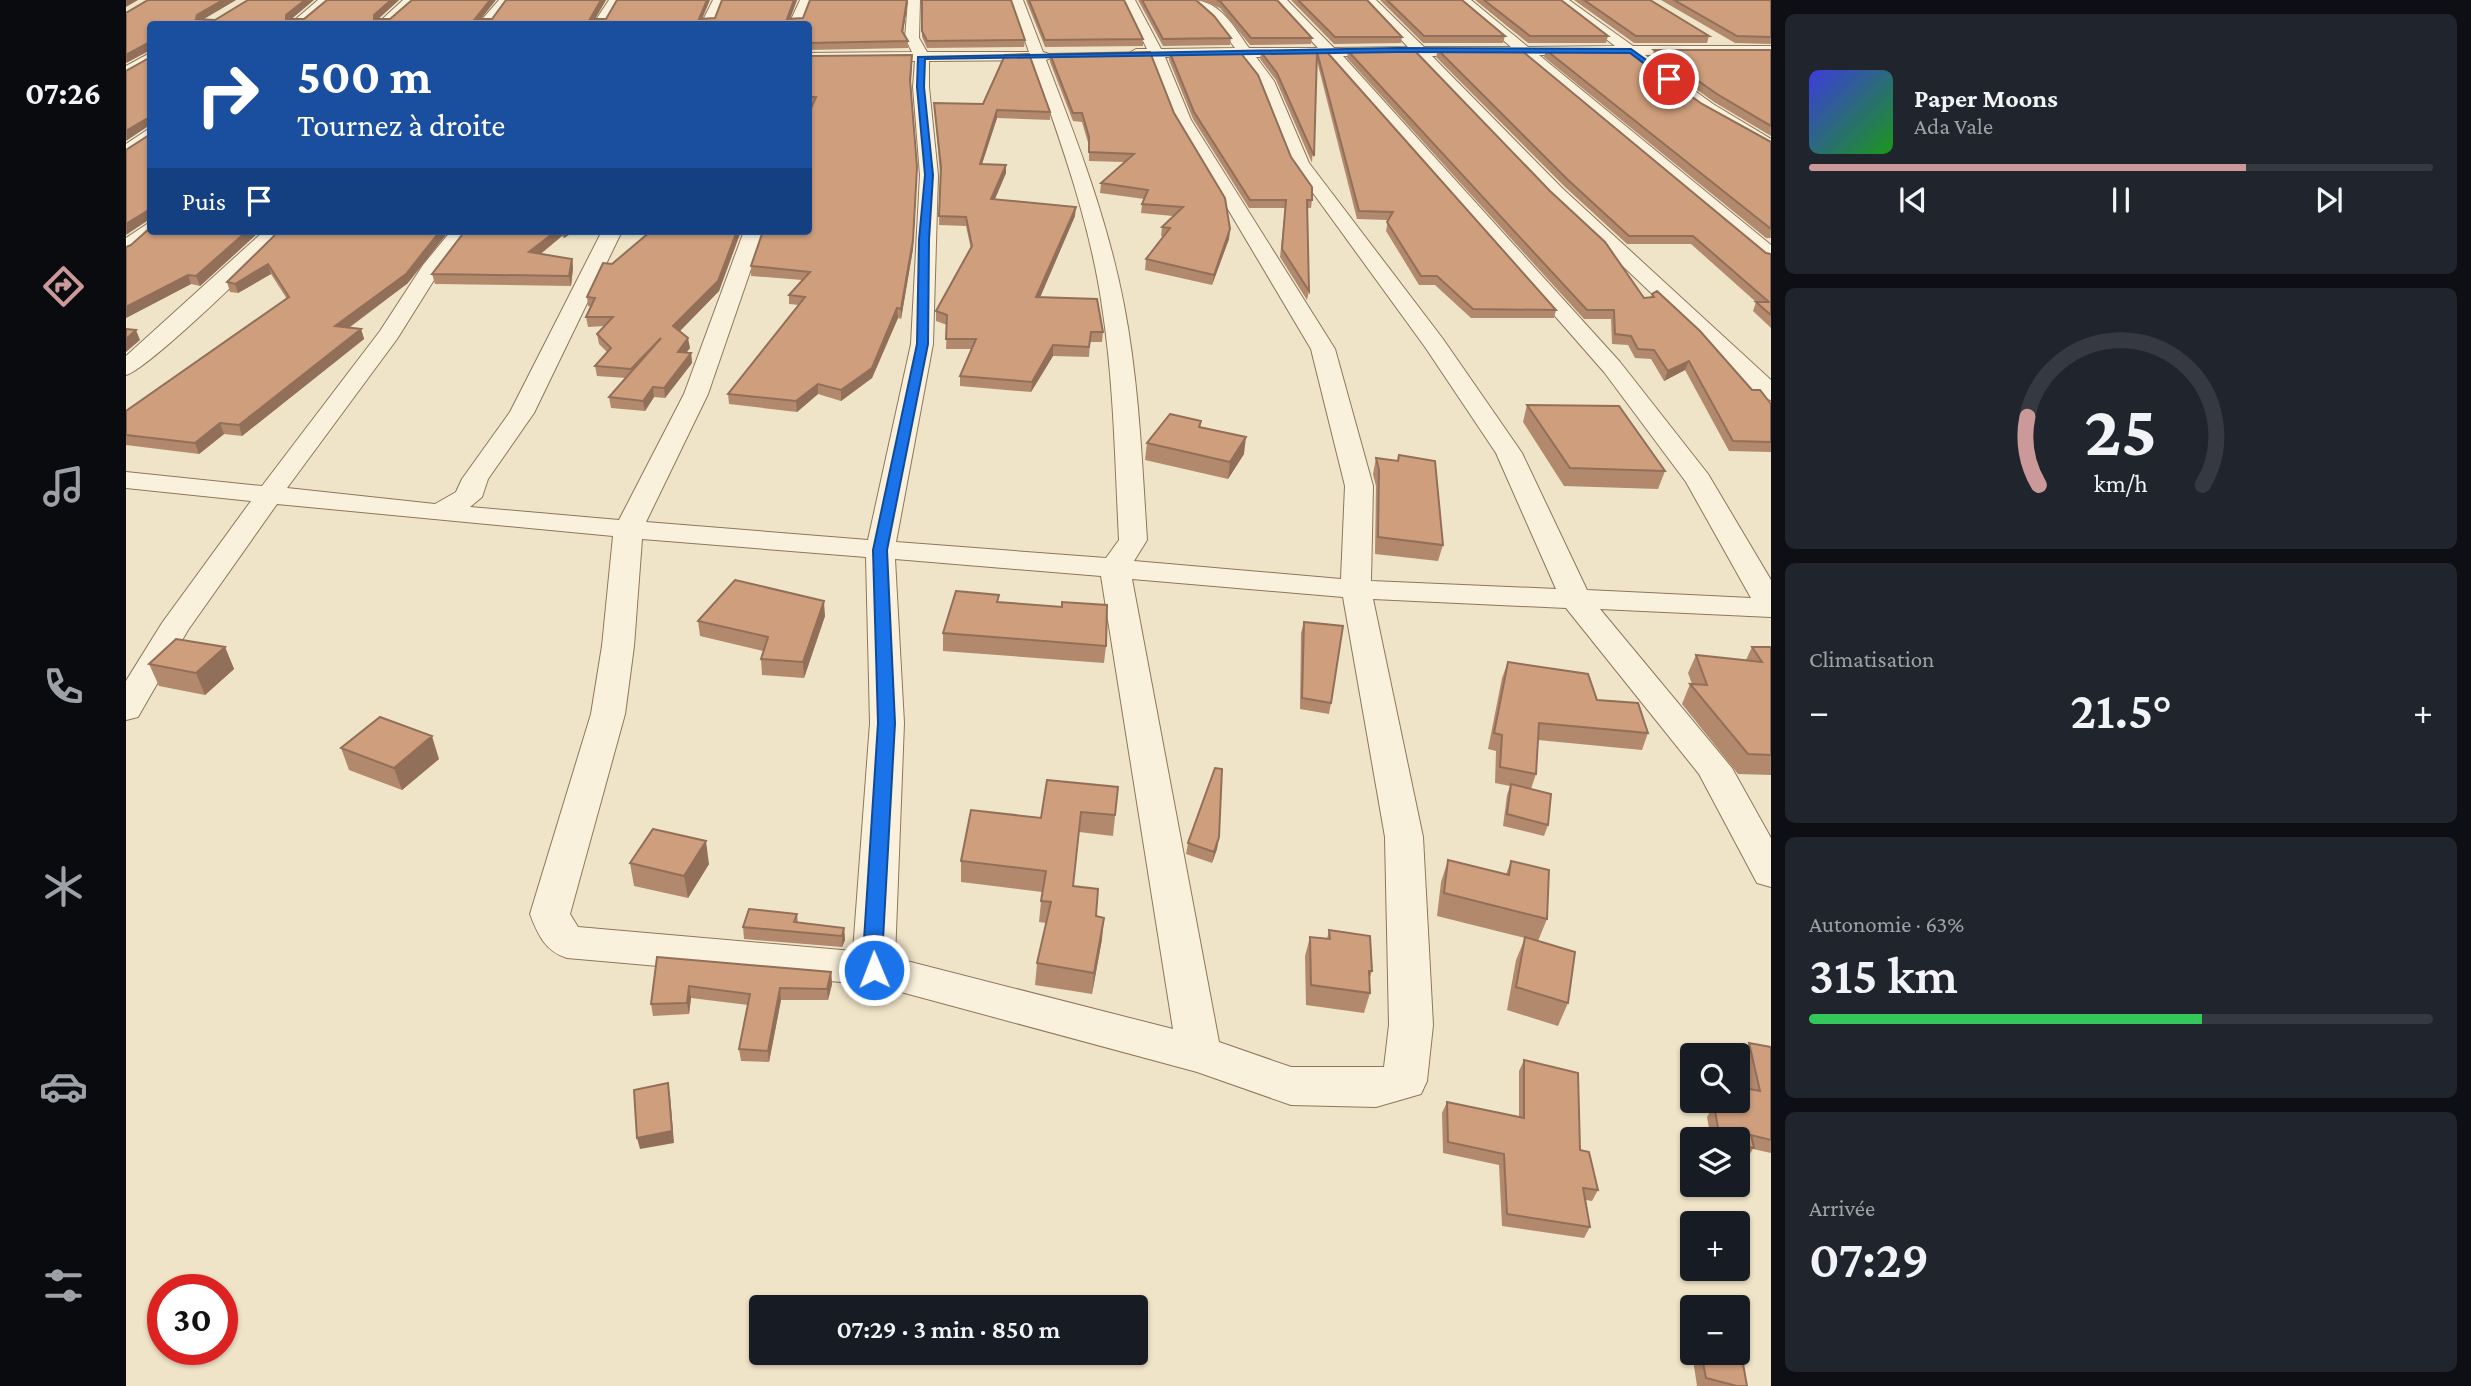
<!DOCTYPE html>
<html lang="fr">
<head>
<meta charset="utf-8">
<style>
	:root { --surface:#171b24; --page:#20242c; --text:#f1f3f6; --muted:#9ea1a6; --line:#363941; --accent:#cc999b }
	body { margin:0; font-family:"Crimson Pro",serif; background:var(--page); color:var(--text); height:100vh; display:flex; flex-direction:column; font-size:26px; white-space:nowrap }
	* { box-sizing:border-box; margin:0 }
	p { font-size:23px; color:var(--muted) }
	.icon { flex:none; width:38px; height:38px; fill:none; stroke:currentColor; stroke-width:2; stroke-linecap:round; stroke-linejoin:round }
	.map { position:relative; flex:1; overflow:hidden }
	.sheet { display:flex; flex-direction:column; gap:14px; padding:14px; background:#0d0f14; width:700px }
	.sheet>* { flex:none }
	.hud { position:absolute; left:21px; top:21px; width:665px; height:214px; border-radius:7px; box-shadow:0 2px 5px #0004; background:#1a4fa0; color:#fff; overflow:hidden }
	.controls { position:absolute; left:1554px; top:1043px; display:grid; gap:14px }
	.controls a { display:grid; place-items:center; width:70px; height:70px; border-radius:7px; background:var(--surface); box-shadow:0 2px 5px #0004; font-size:35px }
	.speed { position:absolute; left:21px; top:1274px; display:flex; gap:14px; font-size:35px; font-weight:700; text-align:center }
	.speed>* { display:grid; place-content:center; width:91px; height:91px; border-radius:50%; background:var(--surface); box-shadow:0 2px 5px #0004; line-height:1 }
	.speed .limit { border:10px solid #d22; background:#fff; color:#111 }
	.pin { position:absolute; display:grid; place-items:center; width:60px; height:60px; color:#fff; margin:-30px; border:4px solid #fff; border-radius:50%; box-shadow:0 2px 7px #0007 }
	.me { position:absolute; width:77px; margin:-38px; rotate:359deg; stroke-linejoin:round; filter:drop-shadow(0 0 5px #0008) }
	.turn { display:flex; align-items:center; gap:24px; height:147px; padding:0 35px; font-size:32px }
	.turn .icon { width:91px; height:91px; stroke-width:2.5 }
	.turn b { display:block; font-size:49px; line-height:60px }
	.then { display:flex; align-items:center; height:66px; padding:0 35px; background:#0003; gap:14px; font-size:26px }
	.big { font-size:52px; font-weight:600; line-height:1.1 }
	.sheet .tile { flex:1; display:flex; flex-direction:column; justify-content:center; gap:10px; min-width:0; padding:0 24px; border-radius:10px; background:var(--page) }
	.sheet .dial { align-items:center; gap:0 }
	.dial svg { height:182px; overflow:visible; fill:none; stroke:var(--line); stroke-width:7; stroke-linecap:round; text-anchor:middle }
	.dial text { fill:var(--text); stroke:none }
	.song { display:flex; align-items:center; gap:21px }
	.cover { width:84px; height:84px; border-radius:10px; background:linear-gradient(135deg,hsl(240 70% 55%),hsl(120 70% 35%)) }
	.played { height:7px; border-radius:4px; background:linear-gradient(90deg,var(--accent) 70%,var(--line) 70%) }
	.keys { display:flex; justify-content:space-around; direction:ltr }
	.heat { display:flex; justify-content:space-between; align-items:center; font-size:38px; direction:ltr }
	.charge { height:10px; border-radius:5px; background:linear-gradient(90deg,#34c759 63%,var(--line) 0) }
	.trip { position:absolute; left:623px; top:1295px; width:399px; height:70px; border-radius:7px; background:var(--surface); box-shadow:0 2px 5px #0004; font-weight:600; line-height:70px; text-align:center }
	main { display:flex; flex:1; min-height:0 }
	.dock { display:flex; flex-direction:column; width:126px; justify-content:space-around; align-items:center; background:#090b0e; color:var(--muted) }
	.dock .icon { width:49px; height:49px }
	.dock .on { color:var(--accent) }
	.dock b { font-size:32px; color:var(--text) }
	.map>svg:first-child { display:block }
</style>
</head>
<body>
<main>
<nav class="dock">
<b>07:26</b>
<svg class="icon on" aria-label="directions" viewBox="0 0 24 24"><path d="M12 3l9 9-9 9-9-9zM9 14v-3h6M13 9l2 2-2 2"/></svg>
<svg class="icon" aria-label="music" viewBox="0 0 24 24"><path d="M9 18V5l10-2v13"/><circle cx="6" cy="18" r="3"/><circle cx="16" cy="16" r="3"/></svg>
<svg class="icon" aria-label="phone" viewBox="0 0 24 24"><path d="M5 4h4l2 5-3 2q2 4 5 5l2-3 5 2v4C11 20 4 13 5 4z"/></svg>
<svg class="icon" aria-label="climate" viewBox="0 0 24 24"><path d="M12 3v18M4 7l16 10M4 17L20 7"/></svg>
<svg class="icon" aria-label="car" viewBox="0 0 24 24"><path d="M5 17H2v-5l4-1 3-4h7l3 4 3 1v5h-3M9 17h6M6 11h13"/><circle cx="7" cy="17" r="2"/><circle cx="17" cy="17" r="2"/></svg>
<svg class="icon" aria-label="filters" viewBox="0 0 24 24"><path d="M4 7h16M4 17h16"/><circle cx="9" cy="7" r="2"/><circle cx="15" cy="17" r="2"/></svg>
</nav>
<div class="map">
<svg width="1645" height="1386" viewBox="0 0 1645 1386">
	<rect width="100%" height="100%" fill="#f0e4c8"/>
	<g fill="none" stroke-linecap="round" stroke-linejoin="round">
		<defs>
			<path id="street" d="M192 0H206L178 24H164Z
				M277 0H291L264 24H251Z
				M373 0H386L365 24H352Z
				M483 0H495L479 24H467Z
				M587 0H599L587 24H575Z
				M674 0H686L675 24H663Z
				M782 0H794L793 38 801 52H903L885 0H897L917 52 929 56 920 60C951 140 982 221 998 305 1013 383 1016 462 1021 540L1008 561 1215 579 1219 486 1185 349 1049 120 1025 57H1010L1003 53 1010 49H1021L997 0H1009L1035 49 1109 48 1089 21 1066 0C1094 0 1108 27 1123 48H1192L1148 0H1161L1208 48 1282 47 1237 0H1250L1298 47H1385L1331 0H1345L1402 47 1489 46 1429 0H1443L1507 46H1645V54L1519 55 1587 104 1645 139V151L1575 110 1501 55H1413L1645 245V261L1638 259 1395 55 1306 56 1437 189 1645 380V400L1636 398 1424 197 1290 56H1217L1494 362 1582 474 1645 580V617L1474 609 1606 768 1645 838V887L1631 883 1573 774 1440 608 1247 599 1297 837 1307 1025 1301 1081 1295 1094 1250 1107 1165 1105 1071 1072 749 985 441 958C419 951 412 935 404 914L465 714 476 646 487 536 151 504 62 630 12 717 0 720V681L36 623 125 501 0 488V472L136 486 254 331 297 265 325 231H345L313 272 271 339 161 488 309 504 330 492 336 479 384 412 476 231H496L408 413 362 479 356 497 344 507 493 520 558 394 618 231H638L582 394 520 522 742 540 785 344 794 175 787 87 789 61H682V53L786 52 779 38ZM1201 56 1478 372 1560 482 1625 598 1461 590 1396 453 1317 339 1183 163 1148 81 1130 57ZM1039 57H1115L1133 81 1166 164 1299 347 1370 453 1430 589 1245 581 1247 486 1209 349 1065 120ZM906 60C934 140 964 222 976 306 988 383 989 462 993 540L980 558 770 542 807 344 812 175 803 87V61ZM516 539 740 557 744 723 727 951 452 927 444 914 499 714 508 646ZM769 559 975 576 1047 1029 769 958 778 723ZM1006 579 1217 597 1259 837 1263 1025 1258 1067H1165L1093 1042Z
				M24 53V63L0 77V66Z
				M24 128V141L0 157V144Z
				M24 222V231L31 232 7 252 0 254V238Z
				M138 231H159C143 253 21 370 0 375V356Z"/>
		</defs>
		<use href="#street" stroke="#8d765c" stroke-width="2"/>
		<use href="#street" fill="#faf1dc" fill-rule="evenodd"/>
	</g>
	<path fill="#b2896c" d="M22 0H110L77 19H178L201 0H273L252 19H366L380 0H480L469 19H576L589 18 596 0H671L664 19 677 18 782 0 777 33 782 41V48L682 50V24H24V223L23 220V51L0 63Z
		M796 0 899 40 898 47 801 48 796 37Z
		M900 0H998L1017 39V46L919 47Z
		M1012 0H1070L1105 38 1104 45 1037 46Z
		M1073 0H1151L1186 38 1185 44 1124 45 1094 8Z
		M1165 0H1241L1276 37 1275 43 1208 44Z
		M1254 0H1336L1379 36 1377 43H1297Z
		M1349 0H1435L1482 36 1480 43H1402Z
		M1448 0H1524L1583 36 1581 43H1508Z
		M1535 0H1643L1645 1V44L1609 43Z
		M1312 50 1640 253 1645 254V328L1627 311 1630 302 1565 244H1501L1439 187 1310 57Z
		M1420 50 1576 104 1645 142V238H1640L1418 57Z
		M1528 50H1645V136L1588 102 1526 57Z
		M1200 51 1430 310 1428 318H1345L1309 285H1293L1260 231 1262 220 1231 219 1191 61 1186 163 1150 80 1134 59 1135 52Z
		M1222 51 1518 298 1525 297 1526 294 1626 390 1645 404V452L1603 451 1559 370 1538 381 1525 359 1509 358 1502 345 1486 344 1485 319H1458L1221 58Z
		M1044 53 1165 157 1186 200 1185 208H1181L1183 291 1181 300 1154 257 1159 208H1123L1067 119 1043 60Z
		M924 54 1048 113 1104 229 1103 239 1086 285 1019 270 1020 259 1037 237 1035 236 1036 227 1047 216 1015 213 1016 204 1018 199 974 193 975 183 998 162 963 161V146L956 122 947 121 924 62Z
		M682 56 786 63 785 84 791 175 787 249 775 319 772 318 746 378 715 401 692 394 671 412 603 404 602 394 673 305 663 304V295L676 280 625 276V266L687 105H682Z
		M808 103 924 112V120L871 118 856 164 880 165V173L869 199 949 216 914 297 977 332 976 342H964L963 357 927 356 905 392 834 386V376L845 349H820L821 325 810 321V311L845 249 840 226 813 225 814 173Z
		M134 231 74 286 65 284 0 318V247Z
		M339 231H449L438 238 436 236 414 254 446 259 447 268 445 286 309 284 306 274Z
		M525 231H615L593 291 554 331 564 348 560 353H565L566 363 539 398 528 397 519 411 485 408 483 397 500 378 471 376 469 366 481 352 473 344 471 334 478 326 462 327 460 317 465 307 462 306 461 297 486 264Z
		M148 236 282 283 223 328 235 329 238 339 116 436 98 434 73 454 0 445V411L161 299 145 274 112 293 104 292 101 282Z
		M1401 405 1539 471 1532 489 1438 486 1397 422Z
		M1075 421 1074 427 1118 454 1102 479 1019 460 1021 443Z
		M1250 458 1317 545 1312 561 1249 554 1250 486 1247 474Z
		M873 595 872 602 980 646 978 663 817 651V633Z
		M699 616 678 678 636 675 635 659 637 651 574 636 572 621Z
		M1178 622 1205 703 1203 714 1174 709 1175 633Z
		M99 647 108 669 79 695 33 686 23 664Z
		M1626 647H1645V775L1612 774 1556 704 1564 684H1566L1562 673 1570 655 1620 660Z
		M1382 662 1471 700 1522 733 1516 750 1412 740 1410 774 1405 789 1422 825 1418 836 1377 826 1381 795 1384 786 1369 783 1370 751 1362 749 1376 678Z
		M215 748 313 759 276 790 223 770Z
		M992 787 987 836 953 832 947 886 970 916 976 939 966 994 909 985 911 963 920 923 913 922 916 892 835 882V861L915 818Z
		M1093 837 1091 849 1086 863 1060 854 1062 843Z
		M1322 860 1380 874 1385 861 1421 919 1412 941 1442 1003 1432 1026 1381 1010 1390 960 1399 938 1311 916 1315 882Z
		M504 863 583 864 562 898 508 886Z
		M671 914 672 922 718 928 719 940 716 947 618 939 617 927Z
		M1203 930 1246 971 1243 980 1244 993 1238 1013 1180 1005 1179 956 1184 937 1201 939Z
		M531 957 705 972 706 984 702 1000H655L643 1062 615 1061 613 1049 622 1005 565 998 563 1014 527 1016 525 1004Z
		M1623 1043 1645 1047V1153L1627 1149 1620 1160 1612 1158V1139H1585L1581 1117 1588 1105 1608 1110 1611 1101 1618 1088 1624 1089 1616 1055Z
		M1398 1060 1454 1150 1472 1190 1466 1201 1460 1200 1464 1227 1458 1238 1376 1226 1373 1165 1317 1153 1316 1113 1321 1102 1393 1117V1071Z
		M1566 1328V1353H1612L1621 1386H1571L1563 1333Z"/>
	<path fill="#916f58" d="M0 0H12L0 7Z
		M97 0H110L73 22 70 19 71 15Z
		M179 0H188L162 22 160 19V15Z
		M265 0H273L249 22V24L248 15Z
		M364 0H370L351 24 349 19Z
		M475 0H480L466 24 464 19Z
		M581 0H584L574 24 573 19Z
		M668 0H671L662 24 661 19Z
		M781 0H782L776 38V31Z
		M22 43 24 50 0 63V55Z
		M871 110V118L853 173 854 164Z
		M22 118 24 125 0 141V131Z
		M880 165V173L865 208V199Z
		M791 167 787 249 775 319V309Z
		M950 207 949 216 910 307V297Z
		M21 211 24 219 0 235V224Z
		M1104 229 1103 239 1086 285 1088 275Z
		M121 231H134L74 286 70 276Z
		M314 231H323L282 283 211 336 209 326Z
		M430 231H435L436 236 405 262 403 252Z
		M437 231H449L438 238Z
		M611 231H615L593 291 549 336 547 326Z
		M446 259 447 268 445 286 443 276Z
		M142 264 145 274 112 293 109 284Z
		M62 275 65 284 0 318V307Z
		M771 308 772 318 746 378 715 401V390Z
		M235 329 238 339 116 436 113 425Z
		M10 330 14 340 0 352V339Z
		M535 338 507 379 505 369Z
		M562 338 564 348 553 362 552 352Z
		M927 345V356L905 392 906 382Z
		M565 353 566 363 539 398 538 388Z
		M1563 361 1559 370 1538 381 1542 371Z
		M692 384V394L671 412 670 401Z
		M527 387 528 397 519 411 517 401Z
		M94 423 98 434 73 454 69 443Z
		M1120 437 1118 454 1102 479 1104 462Z
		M698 601 699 616 678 678 677 662Z
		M99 647 108 669 79 695 70 673Z
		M306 736 313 759 276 790 268 768Z
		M1093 837 1091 849 1086 863 1088 852Z
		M580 841 583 864 562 898 558 876Z
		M978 918 976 939 966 994 968 973Z
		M718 928 719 940 716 947V936Z
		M705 972 706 984 702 1000 701 989Z
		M563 986 565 998 563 1014 561 1003Z
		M654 988 655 1000 643 1062 642 1051Z
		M542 1083 544 1095 548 1143 514 1149 511 1138Z"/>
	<path fill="#cf9f7d" stroke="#916f58" stroke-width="2" d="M22 0H97L71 15 70 19 89 20 122 0H179L160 15V19H178L201 0H265L248 15V19H264L286 0H364L349 19H366L380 0H475L464 19H480L491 0H581L573 19 589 18 596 0H668L661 19 677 18 684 0H781L776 31 782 41 682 43V24H24V220H23L21 211 0 224V150L23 135 22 118 0 131V71L23 58 22 43 0 55V13Z
		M796 0H885L899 40 801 41 796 31Z
		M903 0H998L1017 39 919 40Z
		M1016 0H1070L1088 16 1105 38 1037 39Z
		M1091 0H1151L1186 38H1125L1094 1Z
		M1172 0H1241L1276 37H1209Z
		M1261 0H1336L1379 36H1298Z
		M1358 0H1435L1482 36H1404Z
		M1458 0H1524L1583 36H1510Z
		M1548 0H1643L1645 1V37L1611 36Z
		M1288 50 1424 191 1479 242 1518 298 1528 297 1526 294 1531 291 1574 331 1626 390H1634L1645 404V442L1607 441 1563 361 1542 371 1528 350 1512 349 1505 336 1489 334 1488 310H1461L1222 51Z
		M1312 50H1395L1640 253 1645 254V315L1630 302H1643L1567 236H1503L1441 179Z
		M1420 50H1501L1576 104 1645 142V229Z
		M1528 50H1645V126L1591 94Z
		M1200 51 1430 310 1347 309 1311 276H1295L1261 222 1267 212 1233 211 1191 52 1188 156 1151 73 1135 52Z
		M1024 52 1048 113 1099 198 1104 229 1088 275 1020 259 1044 228 1036 227 1057 207 1016 204 1022 190 975 183 1008 154 963 152V137L956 113H947L924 54Z
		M1114 52 1132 75 1165 157 1186 187V200H1181L1183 291 1156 249 1160 200H1124L1068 112 1044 53Z
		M903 54 924 112 871 110 854 164 880 165 865 199 950 207 910 297 971 299 977 332H965L963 347 927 345 906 382 834 376 850 339H820L821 315 810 311 846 246 840 217 813 216 815 167 808 103 857 104 879 55Z
		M786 55 784 80 791 167 787 240 775 309 771 308 746 368 715 390 692 384 670 401 602 394 679 297 663 295 684 272 625 266 637 231H682V115L690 97H682V56Z
		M24 228V231H121L70 276 62 275 0 307V247L5 245Z
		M151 231H314L280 274 209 326 235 329 113 425 94 423 69 443 0 435V411L163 297 142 264 109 284 101 282 148 236Z
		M339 231H430L403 252 446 259 443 276 306 274Z
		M525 231H611L592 281 547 326 562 338 552 352 565 353 538 388 527 387 517 401 483 397 535 338 505 369 469 366 485 348 471 334 487 317H460L469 298 461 297 477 263 486 264Z
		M0 329 10 330 0 339Z
		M1401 405 1493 406 1539 471 1444 468Z
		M1044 414 1075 421 1073 427 1120 437 1104 462 1021 443Z
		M1273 455 1309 461 1317 545 1252 537 1253 470 1250 458 1272 461Z
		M609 580 698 601 677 662 635 659 642 637 572 621Z
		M830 591 873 595 871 602 936 607V602L981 605 980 646 817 633Z
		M1178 622 1217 626 1205 703 1176 698Z
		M50 639 99 647 70 673 23 664Z
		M1626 647H1645V755L1622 754 1564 684 1581 685 1570 655 1636 662Z
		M1382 662 1462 674 1471 700 1512 703 1522 733 1413 723 1410 774 1374 767 1376 735 1368 733Z
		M254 717 306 736 268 768 215 748Z
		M1089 768 1096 769 1093 837 1088 852 1062 843Z
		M921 780 992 787 989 815 955 812 947 886 972 889 970 916 978 918 968 973 911 963 925 902 915 901 920 871 835 861 845 810 915 818Z
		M1385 784 1425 794 1422 825 1381 814Z
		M527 829 580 841 558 876 504 863Z
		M1322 860 1383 875 1385 861 1423 870 1421 919 1318 893Z
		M623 909 671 914 668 922 718 928 716 936 617 927Z
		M1203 930 1244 936 1246 971H1243L1244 993 1185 985 1184 937 1204 939Z
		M1399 937 1449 952 1442 1003 1390 987Z
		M531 957 705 972 701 989 654 988 642 1051 613 1049 624 994 563 986 561 1003 525 1004Z
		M1623 1043 1645 1047V1140L1625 1135 1628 1148 1612 1145V1139H1594L1588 1105 1612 1111 1618 1088 1634 1091Z
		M1398 1060 1452 1073 1454 1150 1463 1152 1472 1190 1457 1188 1464 1227 1381 1214 1378 1154 1322 1142 1321 1102 1398 1118Z
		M542 1083 546 1131 511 1138 508 1090Z
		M1612 1335 1621 1386H1611L1580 1378 1575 1353H1612Z"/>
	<path fill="#1a73e8" stroke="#114b97" stroke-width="2" d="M1271 48 1505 49 1547 79 1540 80 1504 53 1271 52 799 59 798 87 807 175 803 240 802 344 761 550 769 723 757 940 758 970 755 975H741L738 940 752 723 747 550 791 344 793 240 799 175 791 87 792 57Z"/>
</svg>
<div class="controls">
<a><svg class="icon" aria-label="search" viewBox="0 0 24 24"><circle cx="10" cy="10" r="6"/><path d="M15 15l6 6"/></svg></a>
<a><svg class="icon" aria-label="layers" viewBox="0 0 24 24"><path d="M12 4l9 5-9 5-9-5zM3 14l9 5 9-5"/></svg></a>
<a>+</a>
<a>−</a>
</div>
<div class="speed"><div class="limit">30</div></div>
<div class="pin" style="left:1543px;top:79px;background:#d93025"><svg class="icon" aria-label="arrive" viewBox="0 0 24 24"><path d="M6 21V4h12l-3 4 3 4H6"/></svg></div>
<svg class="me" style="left:748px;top:970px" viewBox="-20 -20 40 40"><circle r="17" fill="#1a73e8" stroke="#fff" stroke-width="3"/><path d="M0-11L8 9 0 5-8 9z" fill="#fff"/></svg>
<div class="trip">07:29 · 3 min · 850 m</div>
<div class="hud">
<div class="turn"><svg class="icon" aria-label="right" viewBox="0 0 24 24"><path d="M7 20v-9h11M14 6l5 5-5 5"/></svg><div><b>500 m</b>Tournez à droite</div></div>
<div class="then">Puis<svg class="icon" aria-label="arrive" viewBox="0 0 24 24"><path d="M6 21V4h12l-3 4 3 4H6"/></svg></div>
</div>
</div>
<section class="sheet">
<div class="tile">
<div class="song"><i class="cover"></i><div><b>Paper Moons</b><p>Ada Vale</p></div></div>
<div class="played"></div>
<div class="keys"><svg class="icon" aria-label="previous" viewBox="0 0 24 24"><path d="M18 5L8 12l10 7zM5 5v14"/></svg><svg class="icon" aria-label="pause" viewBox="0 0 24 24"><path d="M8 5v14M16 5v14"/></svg><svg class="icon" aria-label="next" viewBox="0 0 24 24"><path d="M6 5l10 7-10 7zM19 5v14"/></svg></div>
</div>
<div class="tile dial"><svg viewBox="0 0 100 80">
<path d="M14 69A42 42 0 1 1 86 69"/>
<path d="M14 69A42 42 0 0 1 9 39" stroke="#cc999b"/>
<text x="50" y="56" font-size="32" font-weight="700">25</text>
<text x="50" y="72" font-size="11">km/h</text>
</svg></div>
<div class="tile"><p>Climatisation</p>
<div class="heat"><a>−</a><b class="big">21.5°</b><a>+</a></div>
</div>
<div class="tile"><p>Autonomie · 63%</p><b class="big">315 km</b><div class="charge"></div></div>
<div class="tile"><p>Arrivée</p><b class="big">07:29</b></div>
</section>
</main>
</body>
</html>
